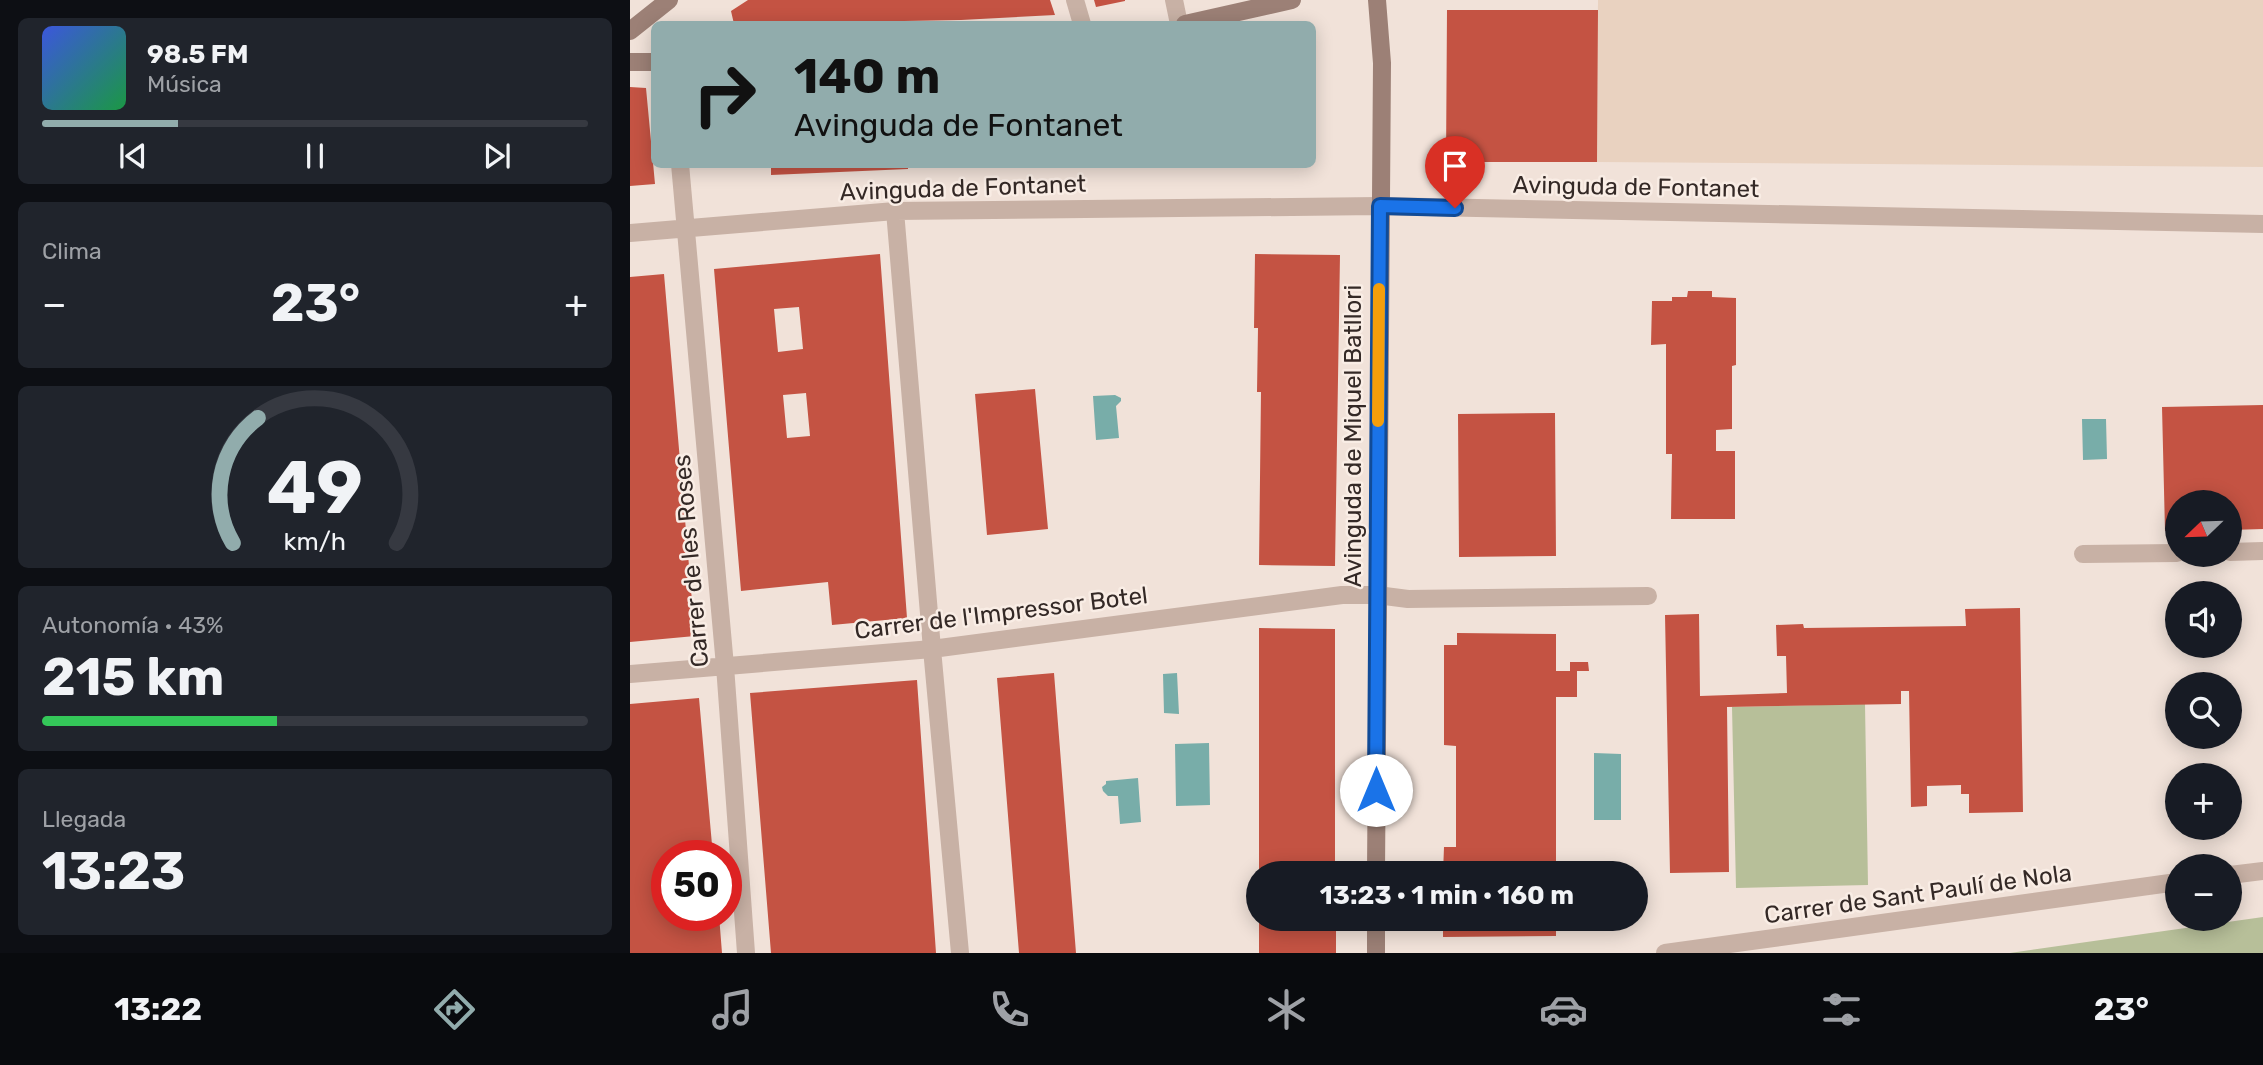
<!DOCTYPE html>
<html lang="es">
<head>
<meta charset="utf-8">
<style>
	:root { --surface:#171b24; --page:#20242c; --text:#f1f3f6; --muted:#9ea1a6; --line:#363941; --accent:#91acac }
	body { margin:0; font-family:Rubik,sans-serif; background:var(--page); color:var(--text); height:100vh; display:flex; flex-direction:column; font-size:26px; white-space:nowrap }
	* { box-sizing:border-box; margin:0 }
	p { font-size:23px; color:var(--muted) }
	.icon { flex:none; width:38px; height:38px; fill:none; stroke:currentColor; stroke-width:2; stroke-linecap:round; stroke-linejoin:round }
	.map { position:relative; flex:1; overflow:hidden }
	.details { display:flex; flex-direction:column; gap:18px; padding:18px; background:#0d0f14; width:630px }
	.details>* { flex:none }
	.hud { position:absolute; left:21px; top:21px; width:665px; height:147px; border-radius:10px; box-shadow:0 4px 18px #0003; background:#91acac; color:#111; overflow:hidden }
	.needle { width:46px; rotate:247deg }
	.controls { position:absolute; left:1535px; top:490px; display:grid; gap:14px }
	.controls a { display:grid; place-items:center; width:77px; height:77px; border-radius:50%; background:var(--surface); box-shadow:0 4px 18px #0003; font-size:35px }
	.speed { position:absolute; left:21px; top:840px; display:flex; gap:14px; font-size:35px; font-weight:700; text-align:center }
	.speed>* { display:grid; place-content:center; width:91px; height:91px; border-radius:50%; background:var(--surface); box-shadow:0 4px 18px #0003; line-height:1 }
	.speed .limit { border:10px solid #d22; background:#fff; color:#111 }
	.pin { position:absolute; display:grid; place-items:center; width:60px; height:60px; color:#fff; margin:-72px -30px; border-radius:50% 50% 50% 0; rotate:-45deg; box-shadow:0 0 7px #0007 }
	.pin .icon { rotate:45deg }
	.me { position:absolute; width:77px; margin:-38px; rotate:0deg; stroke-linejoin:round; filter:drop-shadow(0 0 5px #0008) }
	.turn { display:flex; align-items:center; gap:24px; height:147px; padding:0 28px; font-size:32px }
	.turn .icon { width:91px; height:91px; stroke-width:2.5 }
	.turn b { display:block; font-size:49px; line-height:60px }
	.big { font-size:52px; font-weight:700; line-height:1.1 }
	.details .tile { flex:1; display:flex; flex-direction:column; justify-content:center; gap:10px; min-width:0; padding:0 24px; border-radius:10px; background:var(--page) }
	.details .dial { align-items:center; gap:0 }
	.dial svg { height:182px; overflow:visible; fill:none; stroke:var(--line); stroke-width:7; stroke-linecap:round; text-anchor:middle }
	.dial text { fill:var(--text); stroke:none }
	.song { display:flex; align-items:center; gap:21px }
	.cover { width:84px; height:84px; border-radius:10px; background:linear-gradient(135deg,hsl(230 70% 55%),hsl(140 70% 35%)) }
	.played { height:7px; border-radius:4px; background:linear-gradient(90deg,var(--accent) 25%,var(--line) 25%) }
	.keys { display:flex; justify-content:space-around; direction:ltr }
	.heat { display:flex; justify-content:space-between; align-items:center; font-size:38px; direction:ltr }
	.charge { height:10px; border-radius:5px; background:linear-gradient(90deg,#34c759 43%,var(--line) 0) }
	.trip { position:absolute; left:616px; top:861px; width:402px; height:70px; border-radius:35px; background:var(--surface); box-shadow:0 4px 18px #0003; font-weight:700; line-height:70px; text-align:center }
	.dock { display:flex; height:112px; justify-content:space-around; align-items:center; background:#090b0e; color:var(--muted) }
	.dock .icon { width:49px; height:49px }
	.dock .active { color:var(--accent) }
	.dock b { font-size:32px; color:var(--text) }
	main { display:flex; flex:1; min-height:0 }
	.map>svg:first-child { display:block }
</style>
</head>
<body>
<main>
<section class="details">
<div class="tile">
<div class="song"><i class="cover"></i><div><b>98.5 FM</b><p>Música</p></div></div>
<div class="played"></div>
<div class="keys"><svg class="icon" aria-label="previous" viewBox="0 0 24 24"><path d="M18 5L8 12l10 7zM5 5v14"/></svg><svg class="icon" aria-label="pause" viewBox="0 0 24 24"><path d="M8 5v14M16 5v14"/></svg><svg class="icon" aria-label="next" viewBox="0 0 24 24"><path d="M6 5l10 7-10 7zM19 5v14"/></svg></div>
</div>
<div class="tile"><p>Clima</p>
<div class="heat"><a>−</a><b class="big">23°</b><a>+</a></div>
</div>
<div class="tile dial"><svg viewBox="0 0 100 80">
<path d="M14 69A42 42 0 1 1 86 69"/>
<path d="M14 69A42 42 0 0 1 25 14" stroke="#91acac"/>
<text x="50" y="56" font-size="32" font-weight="700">49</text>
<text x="50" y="72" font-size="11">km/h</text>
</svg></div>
<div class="tile"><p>Autonomía · 43%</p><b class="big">215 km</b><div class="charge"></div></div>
<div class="tile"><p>Llegada</p><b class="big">13:23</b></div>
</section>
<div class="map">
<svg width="1633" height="953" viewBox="0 0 1633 953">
	<rect width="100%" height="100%" fill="#f1e2d9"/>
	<path fill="#b7bf99" d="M1235 704 1238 885 1106 888 1102 707Z
		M1633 917V953H1380Z"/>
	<path fill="#e9d2c0" d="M968 0H1633V167L967 162Z"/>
	<path fill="#78ada9" d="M485 395 491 398V401L486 406 489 438 466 440 463 396Z
		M1452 419H1476L1477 459 1453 460Z
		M547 673 549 714 534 713 533 674Z
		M579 743 580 805 546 806 545 744Z
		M964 753 991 754V820H964Z
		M508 778 511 822 490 824 488 796H478L473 791 472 787 476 784V781Z"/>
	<path fill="#c45343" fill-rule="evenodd" d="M118 0H420L425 15 331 20 104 24 101 11Z
		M464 0H495V1L466 7Z
		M817 10H968L967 162H816Z
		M0 87 16 88 25 184 0 186Z
		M141 164H278V169L141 175Z
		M250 254 277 618 202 625 198 582 111 591 84 269ZM169 307 173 349 148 352 144 309ZM176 393 180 436 157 438 153 395Z
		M625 254 710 255 705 566 629 565 631 392H627L628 328H624Z
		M34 274 65 636 0 642V277Z
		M1058 291H1082V297L1106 298V365L1102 366V429L1086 430V451H1105V519H1041L1042 454H1036V344L1021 345 1022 301H1042V297H1057Z
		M405 389 418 529 357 535 345 394Z
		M1633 405V529L1600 530V502H1547V530L1535 531 1532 407Z
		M925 413 926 556 829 557 828 414Z
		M1390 608 1393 812 1339 813V794H1331V785L1297 786V806L1281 807 1279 691H1271V704L1097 707 1099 872 1040 873 1035 615 1069 614 1070 696 1157 693 1156 656H1147L1146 625 1173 624 1174 628 1336 626 1335 609Z
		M629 628 705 629V873H629Z
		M827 633 926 634V671H940V662H958L959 671H947V697H926V873H813L814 847H826V746L814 745V645H827Z
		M424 673 446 953H389L367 678Z
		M287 680 306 953H141L120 693Z
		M69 698 83 856H37V915H89L92 953H0V704Z
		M629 919H706V953H629Z
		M813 919H926V936L813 937Z"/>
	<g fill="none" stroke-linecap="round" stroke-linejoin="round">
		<path stroke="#c8b1a5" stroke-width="18" d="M445 0 452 24
			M544 0 549 24
			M50 164 95 666 116 953
			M265 211 302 649 330 953
			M0 233 265 211 749 206 1633 224
			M1600 552 1633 551
			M1453 554 1547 553
			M0 674 302 649 712 595H747L778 599 1018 596
			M1600 875 1633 871
			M1035 953 1547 882"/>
		<path stroke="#9c8076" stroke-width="18" d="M555 24 662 0
			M0 31 39 0
			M0 62H24
			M746 873 752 63 747 0
			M746 953V919"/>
	</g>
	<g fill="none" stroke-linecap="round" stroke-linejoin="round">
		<defs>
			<path id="route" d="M746 790 750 206 825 208"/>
		</defs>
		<use href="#route" stroke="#114b97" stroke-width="18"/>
		<use href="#route" stroke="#1a73e8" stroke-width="12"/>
		<path stroke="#f59e0b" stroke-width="12" d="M748 421 749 289"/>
	</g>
	<g text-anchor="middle" stroke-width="5" stroke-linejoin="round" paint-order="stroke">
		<g font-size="24" fill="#342926" stroke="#f9ede5">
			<text transform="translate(1006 187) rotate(1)" y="8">Avinguda de Fontanet</text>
			<text transform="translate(333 188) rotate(-2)" y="8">Avinguda de Fontanet</text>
			<text transform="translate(723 436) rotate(-90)" y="8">Avinguda de Miquel Batllori</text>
			<text transform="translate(61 561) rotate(-95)" y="8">Carrer de les Roses</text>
			<text transform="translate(371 613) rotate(-7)" y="8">Carrer de l'Impressor Botel</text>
			<text transform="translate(1288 894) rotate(-8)" y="8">Carrer de Sant Paulí de Nola</text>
		</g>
	</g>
</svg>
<div class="controls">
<a><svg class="needle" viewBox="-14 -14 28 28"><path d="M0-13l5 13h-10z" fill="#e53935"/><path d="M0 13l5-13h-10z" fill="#9ea1a6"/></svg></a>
<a><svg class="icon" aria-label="sound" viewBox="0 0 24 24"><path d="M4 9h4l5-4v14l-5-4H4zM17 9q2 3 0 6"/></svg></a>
<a><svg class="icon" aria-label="search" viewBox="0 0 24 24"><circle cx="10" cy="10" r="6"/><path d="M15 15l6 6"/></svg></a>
<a>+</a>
<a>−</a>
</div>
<div class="speed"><div class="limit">50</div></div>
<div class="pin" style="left:825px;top:208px;background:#d93025"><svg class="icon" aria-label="arrive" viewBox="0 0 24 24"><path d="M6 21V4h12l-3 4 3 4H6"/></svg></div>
<svg class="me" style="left:746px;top:790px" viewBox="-20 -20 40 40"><circle r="19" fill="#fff"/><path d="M0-13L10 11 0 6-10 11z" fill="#1a73e8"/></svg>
<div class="trip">13:23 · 1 min · 160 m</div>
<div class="hud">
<div class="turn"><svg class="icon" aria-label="right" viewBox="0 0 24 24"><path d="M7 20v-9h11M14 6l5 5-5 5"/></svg><div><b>140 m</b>Avinguda de Fontanet</div></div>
</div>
</div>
</main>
<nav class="dock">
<b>13:22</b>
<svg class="icon active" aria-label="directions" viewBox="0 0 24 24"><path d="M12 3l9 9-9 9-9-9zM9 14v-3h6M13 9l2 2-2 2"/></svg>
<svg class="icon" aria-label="music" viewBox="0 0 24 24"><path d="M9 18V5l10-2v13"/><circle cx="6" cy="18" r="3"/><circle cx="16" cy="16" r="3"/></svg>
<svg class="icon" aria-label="phone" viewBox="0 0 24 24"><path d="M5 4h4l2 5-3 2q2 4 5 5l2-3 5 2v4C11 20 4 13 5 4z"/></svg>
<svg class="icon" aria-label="climate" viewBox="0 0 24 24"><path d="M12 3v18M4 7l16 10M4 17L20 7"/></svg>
<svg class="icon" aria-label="car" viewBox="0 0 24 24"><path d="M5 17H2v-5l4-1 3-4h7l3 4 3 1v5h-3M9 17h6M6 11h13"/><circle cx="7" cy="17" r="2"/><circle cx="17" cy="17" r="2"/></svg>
<svg class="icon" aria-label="filters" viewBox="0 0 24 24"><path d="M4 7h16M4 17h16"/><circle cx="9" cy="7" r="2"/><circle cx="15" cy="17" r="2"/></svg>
<b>23°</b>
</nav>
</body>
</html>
